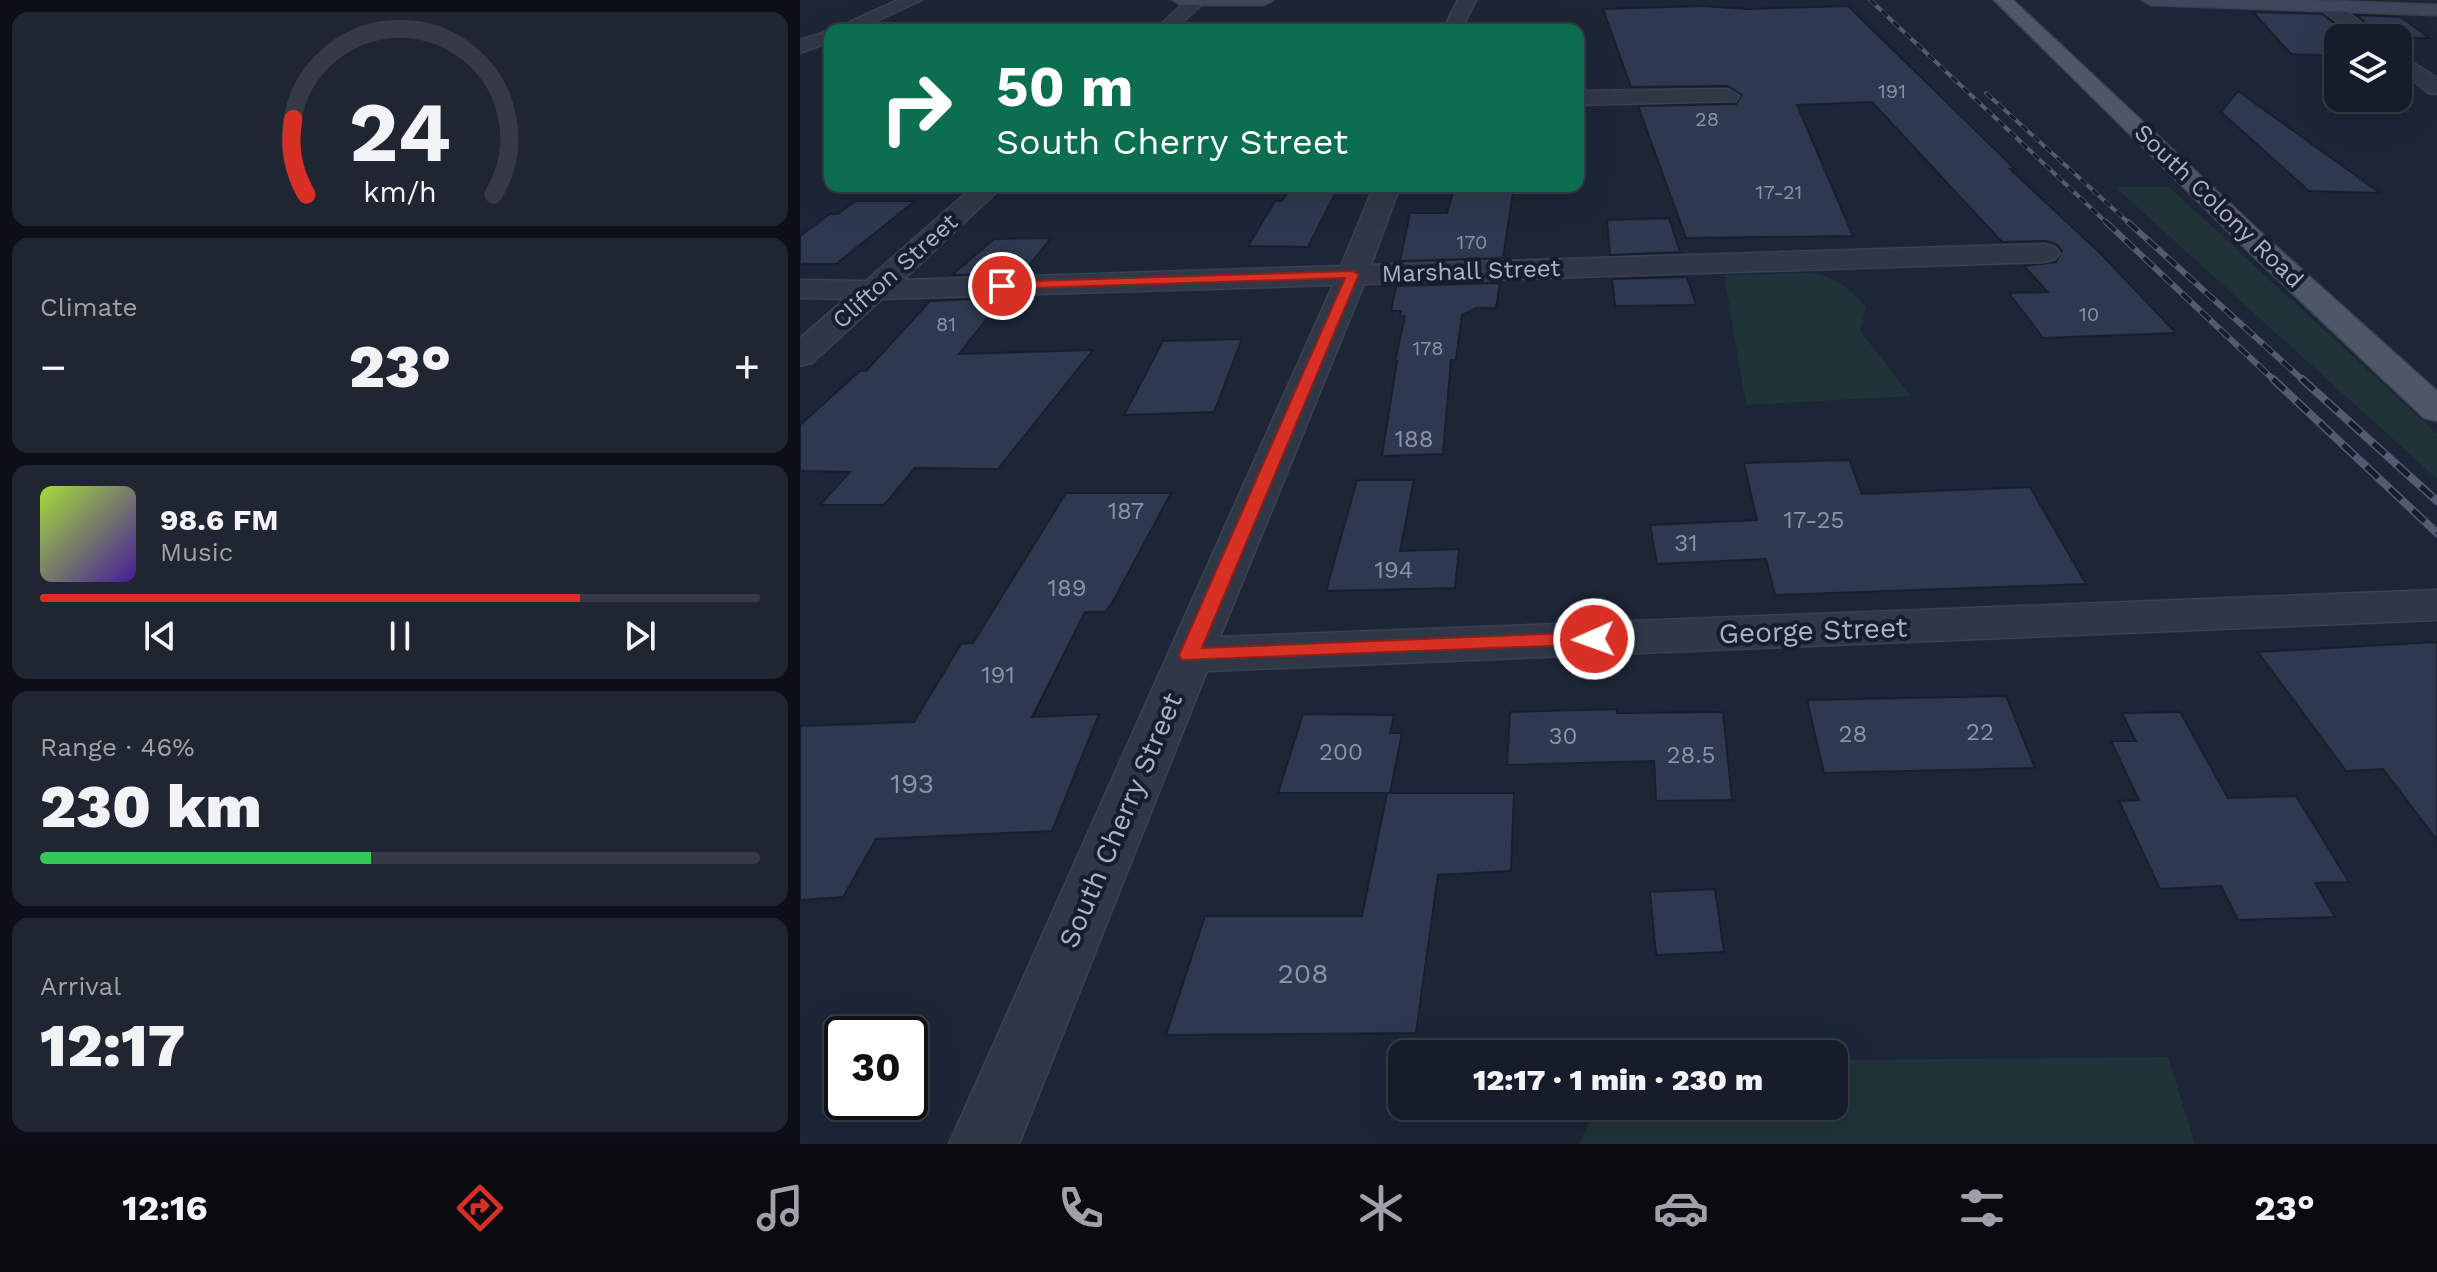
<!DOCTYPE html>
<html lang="en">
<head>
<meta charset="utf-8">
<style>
	:root { --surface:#161c29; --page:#1f2531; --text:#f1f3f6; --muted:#9ea1a8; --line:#353a46; --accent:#d93025 }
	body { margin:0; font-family:"Work Sans",sans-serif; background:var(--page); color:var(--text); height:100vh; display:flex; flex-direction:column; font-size:30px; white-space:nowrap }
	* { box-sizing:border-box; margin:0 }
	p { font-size:26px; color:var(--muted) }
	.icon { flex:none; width:44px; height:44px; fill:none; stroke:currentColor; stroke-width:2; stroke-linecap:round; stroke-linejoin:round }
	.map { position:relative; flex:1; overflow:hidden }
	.drawer { display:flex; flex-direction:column; gap:12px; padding:12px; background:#0c0f17; width:800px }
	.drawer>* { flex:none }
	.guide { position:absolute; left:24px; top:24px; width:760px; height:168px; border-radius:16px; box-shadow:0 8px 32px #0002,0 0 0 2px var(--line); background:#0b6e4f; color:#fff; overflow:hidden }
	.buttons { position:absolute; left:1524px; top:24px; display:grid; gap:16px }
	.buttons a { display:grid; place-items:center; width:88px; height:88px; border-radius:16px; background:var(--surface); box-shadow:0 8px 32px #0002,0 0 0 2px var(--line); font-size:40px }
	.speed { position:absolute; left:24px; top:1016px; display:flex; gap:16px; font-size:40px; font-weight:700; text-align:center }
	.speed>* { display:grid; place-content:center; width:104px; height:104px; border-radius:50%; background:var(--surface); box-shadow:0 8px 32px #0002,0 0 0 2px var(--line); line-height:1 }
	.speed .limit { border:4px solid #111; border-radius:12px; background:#fff; color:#111 }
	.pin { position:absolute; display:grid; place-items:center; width:68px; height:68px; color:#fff; margin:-34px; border:4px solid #fff; border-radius:50%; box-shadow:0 2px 8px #0007 }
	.me { position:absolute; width:88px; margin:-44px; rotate:268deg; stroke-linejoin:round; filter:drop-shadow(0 0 6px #0008) }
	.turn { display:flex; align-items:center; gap:28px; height:168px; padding:0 40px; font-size:36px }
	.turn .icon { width:104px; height:104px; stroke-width:2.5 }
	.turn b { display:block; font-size:56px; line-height:68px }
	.big { font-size:60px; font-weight:800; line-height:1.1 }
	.drawer .card { flex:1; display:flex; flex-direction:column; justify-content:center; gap:12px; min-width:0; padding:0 28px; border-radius:16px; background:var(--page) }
	.drawer .dial { align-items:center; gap:0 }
	.dial svg { height:208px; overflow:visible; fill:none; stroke:var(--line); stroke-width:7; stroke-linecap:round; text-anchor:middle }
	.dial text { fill:var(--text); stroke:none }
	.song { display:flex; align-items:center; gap:24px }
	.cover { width:96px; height:96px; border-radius:12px; background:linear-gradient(135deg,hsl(80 70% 55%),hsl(260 70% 35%)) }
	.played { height:8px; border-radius:4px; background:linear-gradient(90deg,var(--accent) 75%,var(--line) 75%) }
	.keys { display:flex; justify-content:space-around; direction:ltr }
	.heat { display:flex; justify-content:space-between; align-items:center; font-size:44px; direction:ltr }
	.charge { height:12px; border-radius:6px; background:linear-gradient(90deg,#34c759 46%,var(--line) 0) }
	.trip { position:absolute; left:588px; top:1040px; width:460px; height:80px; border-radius:16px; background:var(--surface); box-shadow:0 8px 32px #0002,0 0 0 2px var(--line); font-weight:800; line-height:80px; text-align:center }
	.dock { display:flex; height:128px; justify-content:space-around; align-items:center; background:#090b10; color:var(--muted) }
	.dock .icon { width:56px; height:56px }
	.dock .on { color:var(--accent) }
	.dock b { font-size:36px; color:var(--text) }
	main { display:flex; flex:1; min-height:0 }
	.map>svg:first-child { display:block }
</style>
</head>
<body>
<main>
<section class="drawer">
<div class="card dial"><svg viewBox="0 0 100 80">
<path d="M14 69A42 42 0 1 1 86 69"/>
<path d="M14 69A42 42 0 0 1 9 40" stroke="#d93025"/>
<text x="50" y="56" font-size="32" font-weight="700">24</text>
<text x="50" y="72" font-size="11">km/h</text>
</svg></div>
<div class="card"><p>Climate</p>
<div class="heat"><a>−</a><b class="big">23°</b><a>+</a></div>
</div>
<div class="card">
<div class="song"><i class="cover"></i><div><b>98.6 FM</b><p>Music</p></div></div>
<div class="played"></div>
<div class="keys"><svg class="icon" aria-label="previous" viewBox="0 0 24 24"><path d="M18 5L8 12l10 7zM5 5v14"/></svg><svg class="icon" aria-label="pause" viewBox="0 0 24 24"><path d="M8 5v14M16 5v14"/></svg><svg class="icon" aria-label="next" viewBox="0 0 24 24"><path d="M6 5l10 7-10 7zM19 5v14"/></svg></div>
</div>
<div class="card"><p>Range · 46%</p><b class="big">230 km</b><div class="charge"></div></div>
<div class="card"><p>Arrival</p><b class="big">12:17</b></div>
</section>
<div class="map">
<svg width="1637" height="1144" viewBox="0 0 1637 1144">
	<rect width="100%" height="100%" fill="#1d2637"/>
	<path fill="#1f3338" d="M1315 187H1369L1637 434V479Z
		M1010 273C1036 277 1049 287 1066 307L1060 331 1111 396 946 405 924 275Z
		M1368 1057 1395 1144H779L797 1106H1034V1060Z"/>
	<path fill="#2e394f" stroke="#181f2e" stroke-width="2" d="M902 6 948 9 1048 6 1215 169H1210L1300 253 1376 333 1243 338 1209 293 1248 292 1224 266 1256 262 1262 251 1256 244 1246 241 1202 242 1072 102 997 105 1053 236 886 238 838 106 936 104 942 95 928 86 831 87 803 9Z
		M1453 12 1522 14 1554 38H1538V56L1491 54Z
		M1556 15 1601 17 1629 38H1584Z
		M1438 91 1580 193 1509 191 1421 112Z
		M492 186H539L508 247 448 246 475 201H482Z
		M655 186H714L703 258 600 261 610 213H647Z
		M55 201H115L36 264H0V236L30 214H38Z
		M869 218 880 252 810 255 807 220Z
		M251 238 223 273 152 275 194 239Z
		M887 277 896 305 815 306 812 279Z
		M700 283 696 308H677L662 315 656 360H651L643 454 582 456 597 361H595L605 316H600L601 311H591L596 286Z
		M203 298 159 354 293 350 198 469 115 468 84 505H20L50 472 0 471V425L60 371H66L130 301Z
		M442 339 414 412 324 415 363 341Z
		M1049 460 1062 494 1230 487 1286 584 975 595 966 559 857 564 850 525 957 520 944 463Z
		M557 480H614L600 551 659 549 655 588 526 591Z
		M266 493H371L312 603 305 612H285L232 717 299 714 252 831 76 839 43 897 0 900V726L114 722 161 644 173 643Z
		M1637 642V840L1583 769 1546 771 1458 652Z
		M1206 696 1235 768 1024 773 1007 700Z
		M817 709V713L923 712 932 800 856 801 854 761 707 765 710 712Z
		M1380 712 1428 798 1496 796 1549 882 1515 883 1535 917 1438 920 1421 886 1360 889 1319 801 1339 800 1311 741H1336L1322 713Z
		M503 714 594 715 590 733H602L590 793H478Z
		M587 793H714L711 871 638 875 616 1033 366 1035 405 916H562Z
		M915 889 924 952 856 955 850 892Z"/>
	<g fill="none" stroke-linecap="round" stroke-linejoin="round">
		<defs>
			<path id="street" d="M98 0H122L57 30H30V42L0 53V40L32 30Z
				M387 0 405 1 375 30H355Z
				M658 0H676L661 30H643Z
				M1528 1 1534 2 1581 38H1559L1522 10 1519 6 1522 2Z
				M1598 53 1637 78V94L1629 93 1598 69Z
				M928 89 939 96 936 101 778 105V91Z
				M174 186H203L103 280 541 266 574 186H600L571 265 1245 244 1255 247 1260 253 1255 259 1245 262 564 284 420 637 1637 590V620L407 671 219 1144H149L533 285 82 299 12 363 0 366V338L45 299 0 298V280L66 281Z"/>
			<path id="secondary" d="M373 0H473L464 5H382Z
				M1342 0H1502L1637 5V15L1351 5Z"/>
			<path id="primary" d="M1194 0H1213L1469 240 1637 391V421L1624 418 1449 252Z"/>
		</defs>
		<use href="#street" stroke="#3a4151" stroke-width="3"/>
		<use href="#secondary" stroke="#3a4151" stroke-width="3"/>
		<use href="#primary" stroke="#3a4151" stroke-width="3"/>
		<use href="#street" fill="#303848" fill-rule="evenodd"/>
		<use href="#secondary" fill="#3e465b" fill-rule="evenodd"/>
		<use href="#primary" fill="#4e5768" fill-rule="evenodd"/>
		<defs>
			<path id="rail-far2" d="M1070 0 1308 224
				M1186 93 1330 224"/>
			<path id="rail-far1" d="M1306 222 1475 381
				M1328 222 1504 381"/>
			<path id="rail" d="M1473 379 1637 533
				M1502 379 1637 501"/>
		</defs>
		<use href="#rail-far2" stroke="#525b70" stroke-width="4"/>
		<use href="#rail-far1" stroke="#525b70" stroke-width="6"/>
		<use href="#rail" stroke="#525b70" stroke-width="8"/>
		<use href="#rail-far2" stroke="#161d2c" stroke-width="3" stroke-dasharray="8" stroke-linecap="butt"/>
		<use href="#rail-far1" stroke="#161d2c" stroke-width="4" stroke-dasharray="13" stroke-linecap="butt"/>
		<use href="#rail" stroke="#161d2c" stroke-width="5" stroke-dasharray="16" stroke-linecap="butt"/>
	</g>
	<path fill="#d93025" stroke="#8d1f18" stroke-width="2" d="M553 271 559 274 402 648 794 632 804 639 801 644 382 660 379 655 545 278 202 289 196 286 202 282Z"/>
	<g text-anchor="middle" stroke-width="8" stroke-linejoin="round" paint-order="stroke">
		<g font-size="20" fill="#8992a6">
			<text x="1092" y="98">191</text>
			<text x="907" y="126">28</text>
			<text x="979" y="199">17-21</text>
			<text x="672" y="249">170</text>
			<text x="1289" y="321">10</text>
			<text x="146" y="331">81</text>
			<text x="628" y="355">178</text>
		</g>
		<g font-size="24" fill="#aab2c5" stroke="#161d2c">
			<text transform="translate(1419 206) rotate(44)" y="8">South Colony Road</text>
			<text transform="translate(95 271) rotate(-42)" y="8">Clifton Street</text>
			<text transform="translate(671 271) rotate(-2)" y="8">Marshall Street</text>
		</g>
		<g font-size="24" fill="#8992a6">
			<text x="614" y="447">188</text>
			<text x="326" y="519">187</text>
			<text x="1014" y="528">17-25</text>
			<text x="886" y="551">31</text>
			<text x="594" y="578">194</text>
			<text x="267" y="596">189</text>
			<text x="198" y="683">191</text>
			<text x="1180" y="740">22</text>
			<text x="1053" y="742">28</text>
			<text x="763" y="744">30</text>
			<text x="541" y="760">200</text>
			<text x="891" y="763">28.5</text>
		</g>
		<g font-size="28" fill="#aab2c5" stroke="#161d2c">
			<text transform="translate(1013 630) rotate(-2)" y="10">George Street</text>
			<text transform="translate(320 820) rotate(-67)" y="10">South Cherry Street</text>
		</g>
		<g font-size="28" fill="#8992a6">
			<text x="112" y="793">193</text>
			<text x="503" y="983">208</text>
		</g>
	</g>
</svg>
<div class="buttons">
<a><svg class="icon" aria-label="layers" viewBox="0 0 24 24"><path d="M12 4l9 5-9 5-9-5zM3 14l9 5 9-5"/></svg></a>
</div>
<div class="speed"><div class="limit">30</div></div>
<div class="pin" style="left:202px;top:286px;background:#d93025"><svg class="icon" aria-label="arrive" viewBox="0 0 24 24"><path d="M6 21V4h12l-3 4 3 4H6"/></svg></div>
<svg class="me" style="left:794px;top:639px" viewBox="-20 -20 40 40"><circle r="17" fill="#d93025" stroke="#fff" stroke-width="3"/><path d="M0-11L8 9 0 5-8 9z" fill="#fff"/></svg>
<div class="trip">12:17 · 1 min · 230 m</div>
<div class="guide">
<div class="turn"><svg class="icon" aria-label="right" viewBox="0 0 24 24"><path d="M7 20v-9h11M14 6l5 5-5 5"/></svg><div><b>50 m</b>South Cherry Street</div></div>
</div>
</div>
</main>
<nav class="dock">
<b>12:16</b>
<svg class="icon on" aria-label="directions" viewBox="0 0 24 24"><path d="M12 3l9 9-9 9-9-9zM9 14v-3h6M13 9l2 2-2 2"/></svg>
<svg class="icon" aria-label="music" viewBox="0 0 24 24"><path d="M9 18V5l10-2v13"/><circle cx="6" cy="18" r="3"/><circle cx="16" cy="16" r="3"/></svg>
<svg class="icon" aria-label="phone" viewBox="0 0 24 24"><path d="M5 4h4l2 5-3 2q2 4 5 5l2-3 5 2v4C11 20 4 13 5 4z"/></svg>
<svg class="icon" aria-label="climate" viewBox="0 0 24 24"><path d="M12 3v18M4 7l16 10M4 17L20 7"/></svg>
<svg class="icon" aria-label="car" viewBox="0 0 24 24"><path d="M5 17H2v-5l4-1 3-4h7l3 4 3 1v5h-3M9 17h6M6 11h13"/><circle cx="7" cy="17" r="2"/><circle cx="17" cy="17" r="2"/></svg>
<svg class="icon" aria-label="filters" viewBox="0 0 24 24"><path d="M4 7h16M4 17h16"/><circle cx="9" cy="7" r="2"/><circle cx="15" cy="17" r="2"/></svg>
<b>23°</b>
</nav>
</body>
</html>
